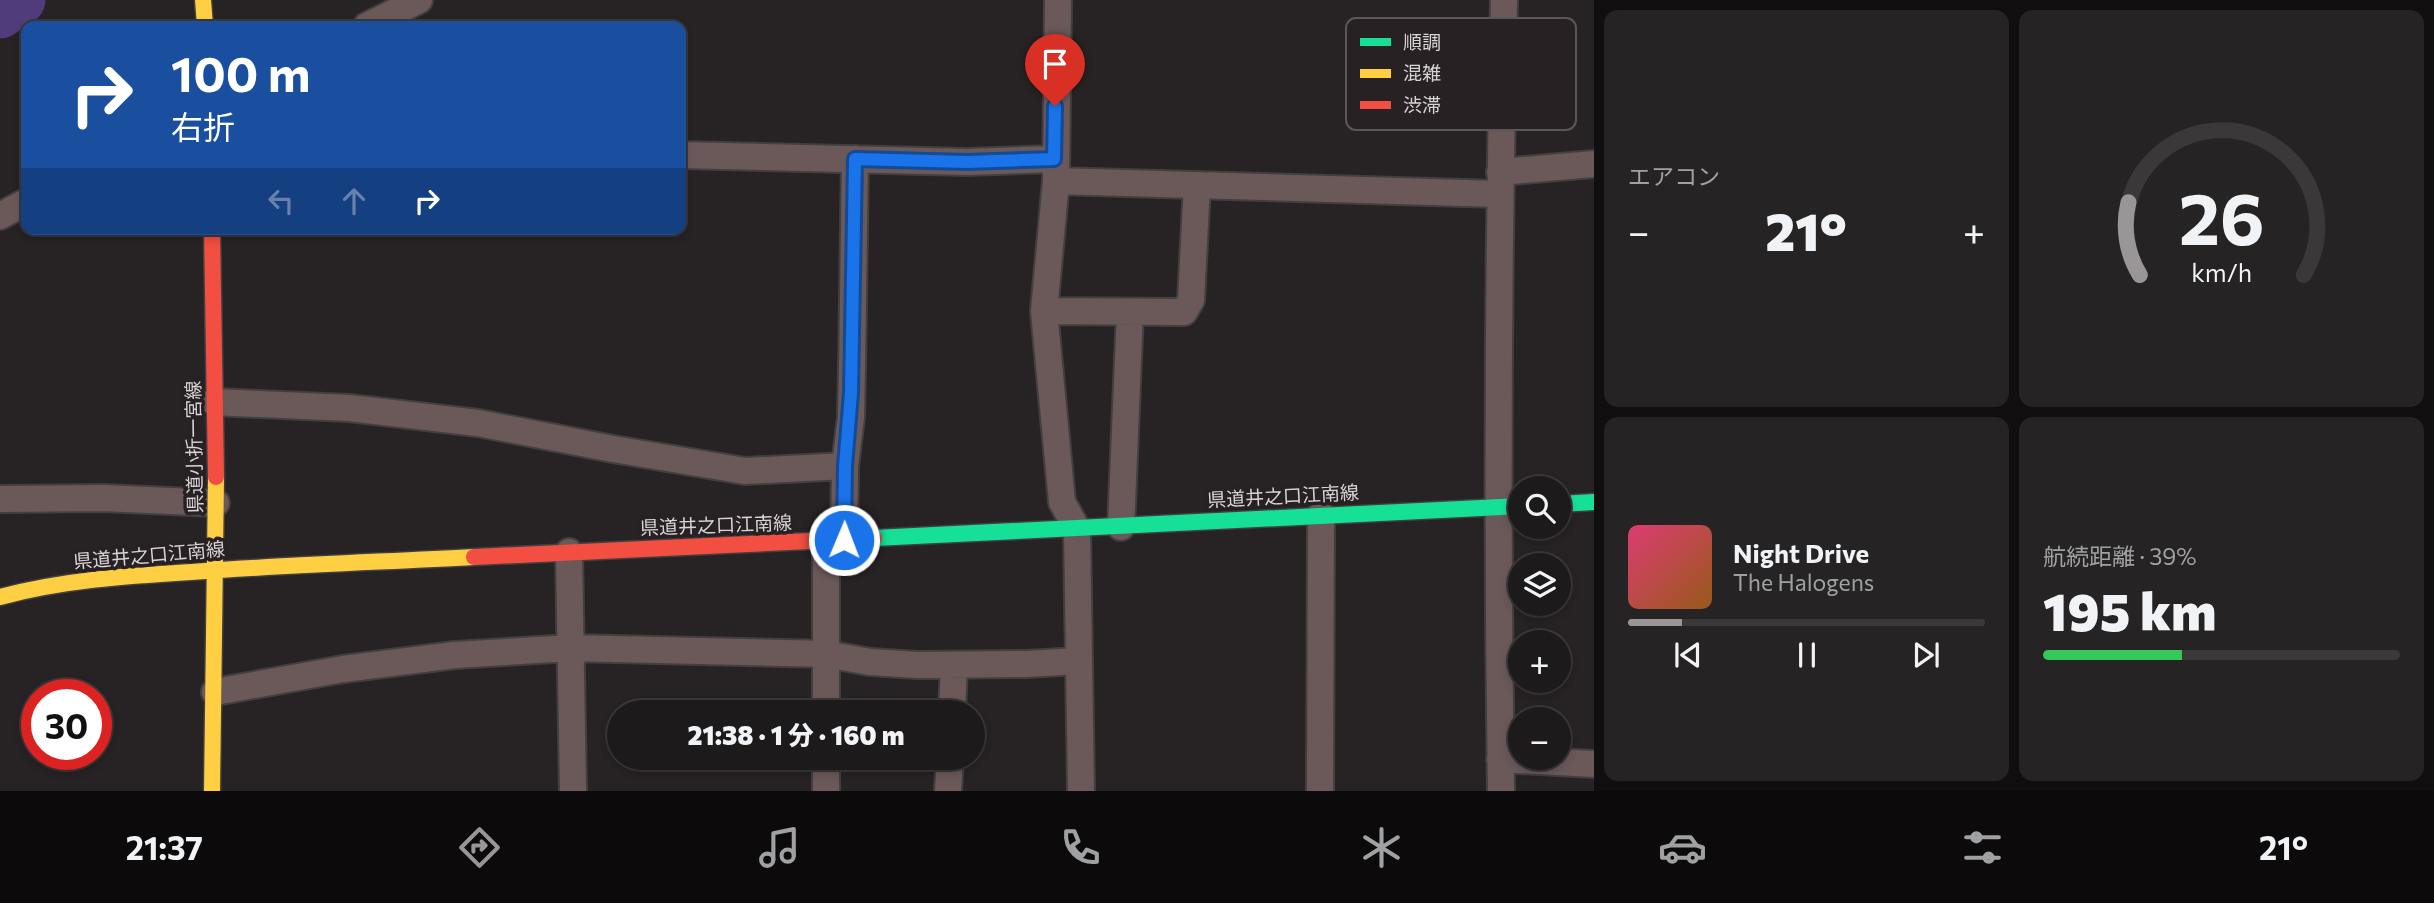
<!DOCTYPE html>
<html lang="ja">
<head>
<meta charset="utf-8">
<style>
	:root { --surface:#1d1a1b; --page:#252324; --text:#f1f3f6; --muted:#a0a1a3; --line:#3b383a; --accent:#9a9597 }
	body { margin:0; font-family:Commissioner,"Noto Sans JP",sans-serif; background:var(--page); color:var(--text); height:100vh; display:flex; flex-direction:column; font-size:26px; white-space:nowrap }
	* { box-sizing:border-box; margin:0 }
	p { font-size:23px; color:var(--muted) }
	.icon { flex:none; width:38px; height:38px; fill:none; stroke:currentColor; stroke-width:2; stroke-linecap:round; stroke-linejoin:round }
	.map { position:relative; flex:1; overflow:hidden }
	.details { display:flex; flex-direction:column; gap:10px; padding:10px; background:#100e0f; width:840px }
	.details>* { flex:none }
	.top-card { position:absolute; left:21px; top:21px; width:665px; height:214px; border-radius:14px; box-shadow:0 4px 10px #0003,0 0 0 2px var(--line); background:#1a4fa0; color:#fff; overflow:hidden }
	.controls { position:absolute; left:1508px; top:476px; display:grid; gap:14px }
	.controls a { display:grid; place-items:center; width:63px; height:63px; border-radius:50%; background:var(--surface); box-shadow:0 4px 10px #0003,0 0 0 2px var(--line); font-size:35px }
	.speed { position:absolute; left:21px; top:679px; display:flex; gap:14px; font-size:35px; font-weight:700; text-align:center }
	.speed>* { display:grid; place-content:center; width:91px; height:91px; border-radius:50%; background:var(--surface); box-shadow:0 4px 10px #0003,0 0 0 2px var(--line); line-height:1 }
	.speed .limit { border:10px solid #d22; background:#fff; color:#111 }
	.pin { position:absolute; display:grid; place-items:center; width:60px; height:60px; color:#fff; margin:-72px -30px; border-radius:50% 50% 50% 0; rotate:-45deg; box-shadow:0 0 7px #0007 }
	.pin .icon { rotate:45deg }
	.me { position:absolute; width:77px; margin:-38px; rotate:1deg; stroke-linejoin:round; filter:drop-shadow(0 0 5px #0008) }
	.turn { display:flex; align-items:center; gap:24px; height:147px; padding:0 35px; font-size:32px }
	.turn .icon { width:91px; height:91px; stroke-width:2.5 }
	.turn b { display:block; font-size:49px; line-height:60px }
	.lanes { display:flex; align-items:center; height:66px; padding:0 35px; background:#0003; justify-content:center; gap:35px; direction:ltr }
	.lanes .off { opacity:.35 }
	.big { font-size:52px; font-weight:800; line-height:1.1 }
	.details .card { flex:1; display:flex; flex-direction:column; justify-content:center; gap:10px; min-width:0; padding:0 24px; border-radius:14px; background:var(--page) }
	.details .dial { align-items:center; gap:0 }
	.dial svg { height:182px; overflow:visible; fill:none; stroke:var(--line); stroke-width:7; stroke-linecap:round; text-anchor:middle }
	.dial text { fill:var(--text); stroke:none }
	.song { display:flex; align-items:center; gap:21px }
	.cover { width:84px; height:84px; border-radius:10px; background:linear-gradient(135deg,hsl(340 70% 55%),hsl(30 70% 35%)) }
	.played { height:7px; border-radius:4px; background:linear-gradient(90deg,var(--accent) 15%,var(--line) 15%) }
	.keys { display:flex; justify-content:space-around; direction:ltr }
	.heat { display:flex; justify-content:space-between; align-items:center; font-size:38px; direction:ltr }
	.charge { height:10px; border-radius:5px; background:linear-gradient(90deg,#34c759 39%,var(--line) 0) }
	.details .tiles { flex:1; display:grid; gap:10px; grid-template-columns:repeat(2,1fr) }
	.trip { position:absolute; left:607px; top:700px; width:378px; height:70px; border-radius:35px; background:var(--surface); box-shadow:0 4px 10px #0003,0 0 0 2px var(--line); font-weight:800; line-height:70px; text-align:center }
	.dock { display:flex; height:112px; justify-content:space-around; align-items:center; background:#0c0a0b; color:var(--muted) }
	.dock .icon { width:49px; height:49px }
	.dock .selected { color:var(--accent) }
	.dock b { font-size:32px; color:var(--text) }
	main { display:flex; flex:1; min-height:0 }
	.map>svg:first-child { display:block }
</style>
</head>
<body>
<main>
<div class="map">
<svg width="1594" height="791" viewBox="0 0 1594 791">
	<rect width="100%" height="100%" fill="#272224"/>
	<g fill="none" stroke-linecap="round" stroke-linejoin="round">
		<path stroke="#503c7a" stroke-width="49" d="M0 14 21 0"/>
		<defs>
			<path id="street" d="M1058 0 1056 181 1044 311 1062 502 1077 529 1081 791
				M367 26 419 0
				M681 155 967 162 1054 159
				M1500 172 1594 164
				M1056 181 1499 194
				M0 216 26 202
				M1044 311 1184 312 1191 300 1197 185
				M214 402 349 408 478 423 613 449 745 471 845 466
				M0 499 103 498 216 503
				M1121 527 1130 312
				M844 540 845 466 851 417 852 369 855 159
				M826 541V712
				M569 552 573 791
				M215 692 343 669 455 655 571 648 826 654 870 662 918 665 1027 664 1078 661
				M952 712 954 665
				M1500 759 1594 764
				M826 791V758
				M948 791 950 758
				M1320 791 1321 515
				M1501 791C1497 527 1498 264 1504 0"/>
			<path id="fast" d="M1559 504 1594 502
				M874 538 1521 506"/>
			<path id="slow" d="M203 0 205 26
				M0 597C63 580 126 576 191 572 285 565 380 562 474 557
				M212 791 216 477"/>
			<path id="jam" d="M212 229 216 477
				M474 557 874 538"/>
		</defs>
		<use href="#street" stroke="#423f40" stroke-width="30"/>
		<use href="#fast" stroke="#423f40" stroke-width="19"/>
		<use href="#slow" stroke="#423f40" stroke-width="19"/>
		<use href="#jam" stroke="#423f40" stroke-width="19"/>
		<use href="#street" stroke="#6b595a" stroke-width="26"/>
		<use href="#fast" stroke="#16e098" stroke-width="16"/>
		<use href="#slow" stroke="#ffcf43" stroke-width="16"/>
		<use href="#jam" stroke="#f24e42" stroke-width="16"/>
	</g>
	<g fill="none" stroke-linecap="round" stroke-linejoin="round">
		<defs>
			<path id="route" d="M844 540 845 466 851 393 855 159 967 162 1054 159 1055 106"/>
		</defs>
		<use href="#route" stroke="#114b97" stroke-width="18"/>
		<use href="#route" stroke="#1a73e8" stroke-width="12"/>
	</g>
	<g text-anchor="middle" stroke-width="7" stroke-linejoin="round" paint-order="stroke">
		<g font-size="19" fill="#d8d3d5" stroke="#282124">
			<text transform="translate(194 447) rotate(-91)" y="7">県道小折一宮線</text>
			<text transform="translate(1283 496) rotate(-3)" y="7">県道井之口江南線</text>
			<text transform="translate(716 525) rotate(-2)" y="7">県道井之口江南線</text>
			<text transform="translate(149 555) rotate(-5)" y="7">県道井之口江南線</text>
		</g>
	</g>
	<rect x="1346" y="18" width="230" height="112" rx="10" fill="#282124" stroke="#5d5659" stroke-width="2"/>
	<rect x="1360" y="38" width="31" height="8" fill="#16e098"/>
	<rect x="1360" y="69" width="31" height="9" fill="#ffcf43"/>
	<rect x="1360" y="101" width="31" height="8" fill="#f24e42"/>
	<g font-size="19" fill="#d8d3d5">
		<text x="1403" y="49">順調</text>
		<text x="1403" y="80">混雑</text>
		<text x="1403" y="112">渋滞</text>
	</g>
</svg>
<div class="controls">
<a><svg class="icon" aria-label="search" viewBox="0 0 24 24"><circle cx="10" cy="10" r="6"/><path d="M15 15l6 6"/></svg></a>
<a><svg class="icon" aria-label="layers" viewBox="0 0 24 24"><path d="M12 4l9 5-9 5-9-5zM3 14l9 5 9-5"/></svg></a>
<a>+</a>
<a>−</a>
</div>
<div class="speed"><div class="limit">30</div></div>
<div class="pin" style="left:1055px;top:106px;background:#d93025"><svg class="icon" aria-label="arrive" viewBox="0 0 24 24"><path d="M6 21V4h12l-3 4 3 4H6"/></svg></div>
<svg class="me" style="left:844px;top:540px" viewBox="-20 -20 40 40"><circle r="17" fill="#1a73e8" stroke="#fff" stroke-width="3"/><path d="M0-11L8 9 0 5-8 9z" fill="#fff"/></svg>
<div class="trip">21:38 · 1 分 · 160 m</div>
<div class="top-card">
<div class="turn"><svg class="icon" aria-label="right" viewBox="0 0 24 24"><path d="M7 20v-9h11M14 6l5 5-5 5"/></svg><div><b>100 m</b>右折</div></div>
<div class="lanes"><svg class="icon off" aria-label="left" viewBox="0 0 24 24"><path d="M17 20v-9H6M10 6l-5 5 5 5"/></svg><svg class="icon off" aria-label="ahead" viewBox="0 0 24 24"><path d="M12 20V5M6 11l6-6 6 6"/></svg><svg class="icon" aria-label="right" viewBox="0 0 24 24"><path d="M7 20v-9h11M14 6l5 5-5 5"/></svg></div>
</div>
</div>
<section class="details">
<div class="tiles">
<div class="card"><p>エアコン</p>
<div class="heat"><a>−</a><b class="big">21°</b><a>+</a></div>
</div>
<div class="card dial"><svg viewBox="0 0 100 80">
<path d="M14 69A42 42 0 1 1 86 69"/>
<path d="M14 69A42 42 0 0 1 9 37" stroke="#9a9597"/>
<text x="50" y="56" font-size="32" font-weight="700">26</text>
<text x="50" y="72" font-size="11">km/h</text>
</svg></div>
<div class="card">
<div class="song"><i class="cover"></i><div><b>Night Drive</b><p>The Halogens</p></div></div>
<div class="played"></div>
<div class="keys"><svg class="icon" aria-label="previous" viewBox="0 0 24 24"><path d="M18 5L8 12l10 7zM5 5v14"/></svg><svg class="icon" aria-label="pause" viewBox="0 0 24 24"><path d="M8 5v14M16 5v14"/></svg><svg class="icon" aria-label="next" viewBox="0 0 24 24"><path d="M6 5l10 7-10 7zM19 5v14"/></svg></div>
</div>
<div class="card"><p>航続距離 · 39%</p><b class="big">195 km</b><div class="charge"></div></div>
</div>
</section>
</main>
<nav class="dock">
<b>21:37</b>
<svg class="icon selected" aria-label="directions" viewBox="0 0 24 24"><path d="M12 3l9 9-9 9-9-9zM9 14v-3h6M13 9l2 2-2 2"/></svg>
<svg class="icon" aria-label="music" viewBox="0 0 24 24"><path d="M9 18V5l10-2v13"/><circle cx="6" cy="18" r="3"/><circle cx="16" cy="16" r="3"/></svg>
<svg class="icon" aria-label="phone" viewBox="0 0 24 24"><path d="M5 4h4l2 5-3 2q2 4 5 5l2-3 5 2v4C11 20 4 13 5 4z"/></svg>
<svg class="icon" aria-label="climate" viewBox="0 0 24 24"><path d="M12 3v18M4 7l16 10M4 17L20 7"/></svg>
<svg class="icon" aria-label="car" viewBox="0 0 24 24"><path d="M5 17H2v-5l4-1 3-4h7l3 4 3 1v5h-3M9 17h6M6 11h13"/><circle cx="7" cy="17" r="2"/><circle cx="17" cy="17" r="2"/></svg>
<svg class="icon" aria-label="filters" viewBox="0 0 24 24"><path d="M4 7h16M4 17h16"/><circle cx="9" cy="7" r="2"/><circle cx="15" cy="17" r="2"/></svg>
<b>21°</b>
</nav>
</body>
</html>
